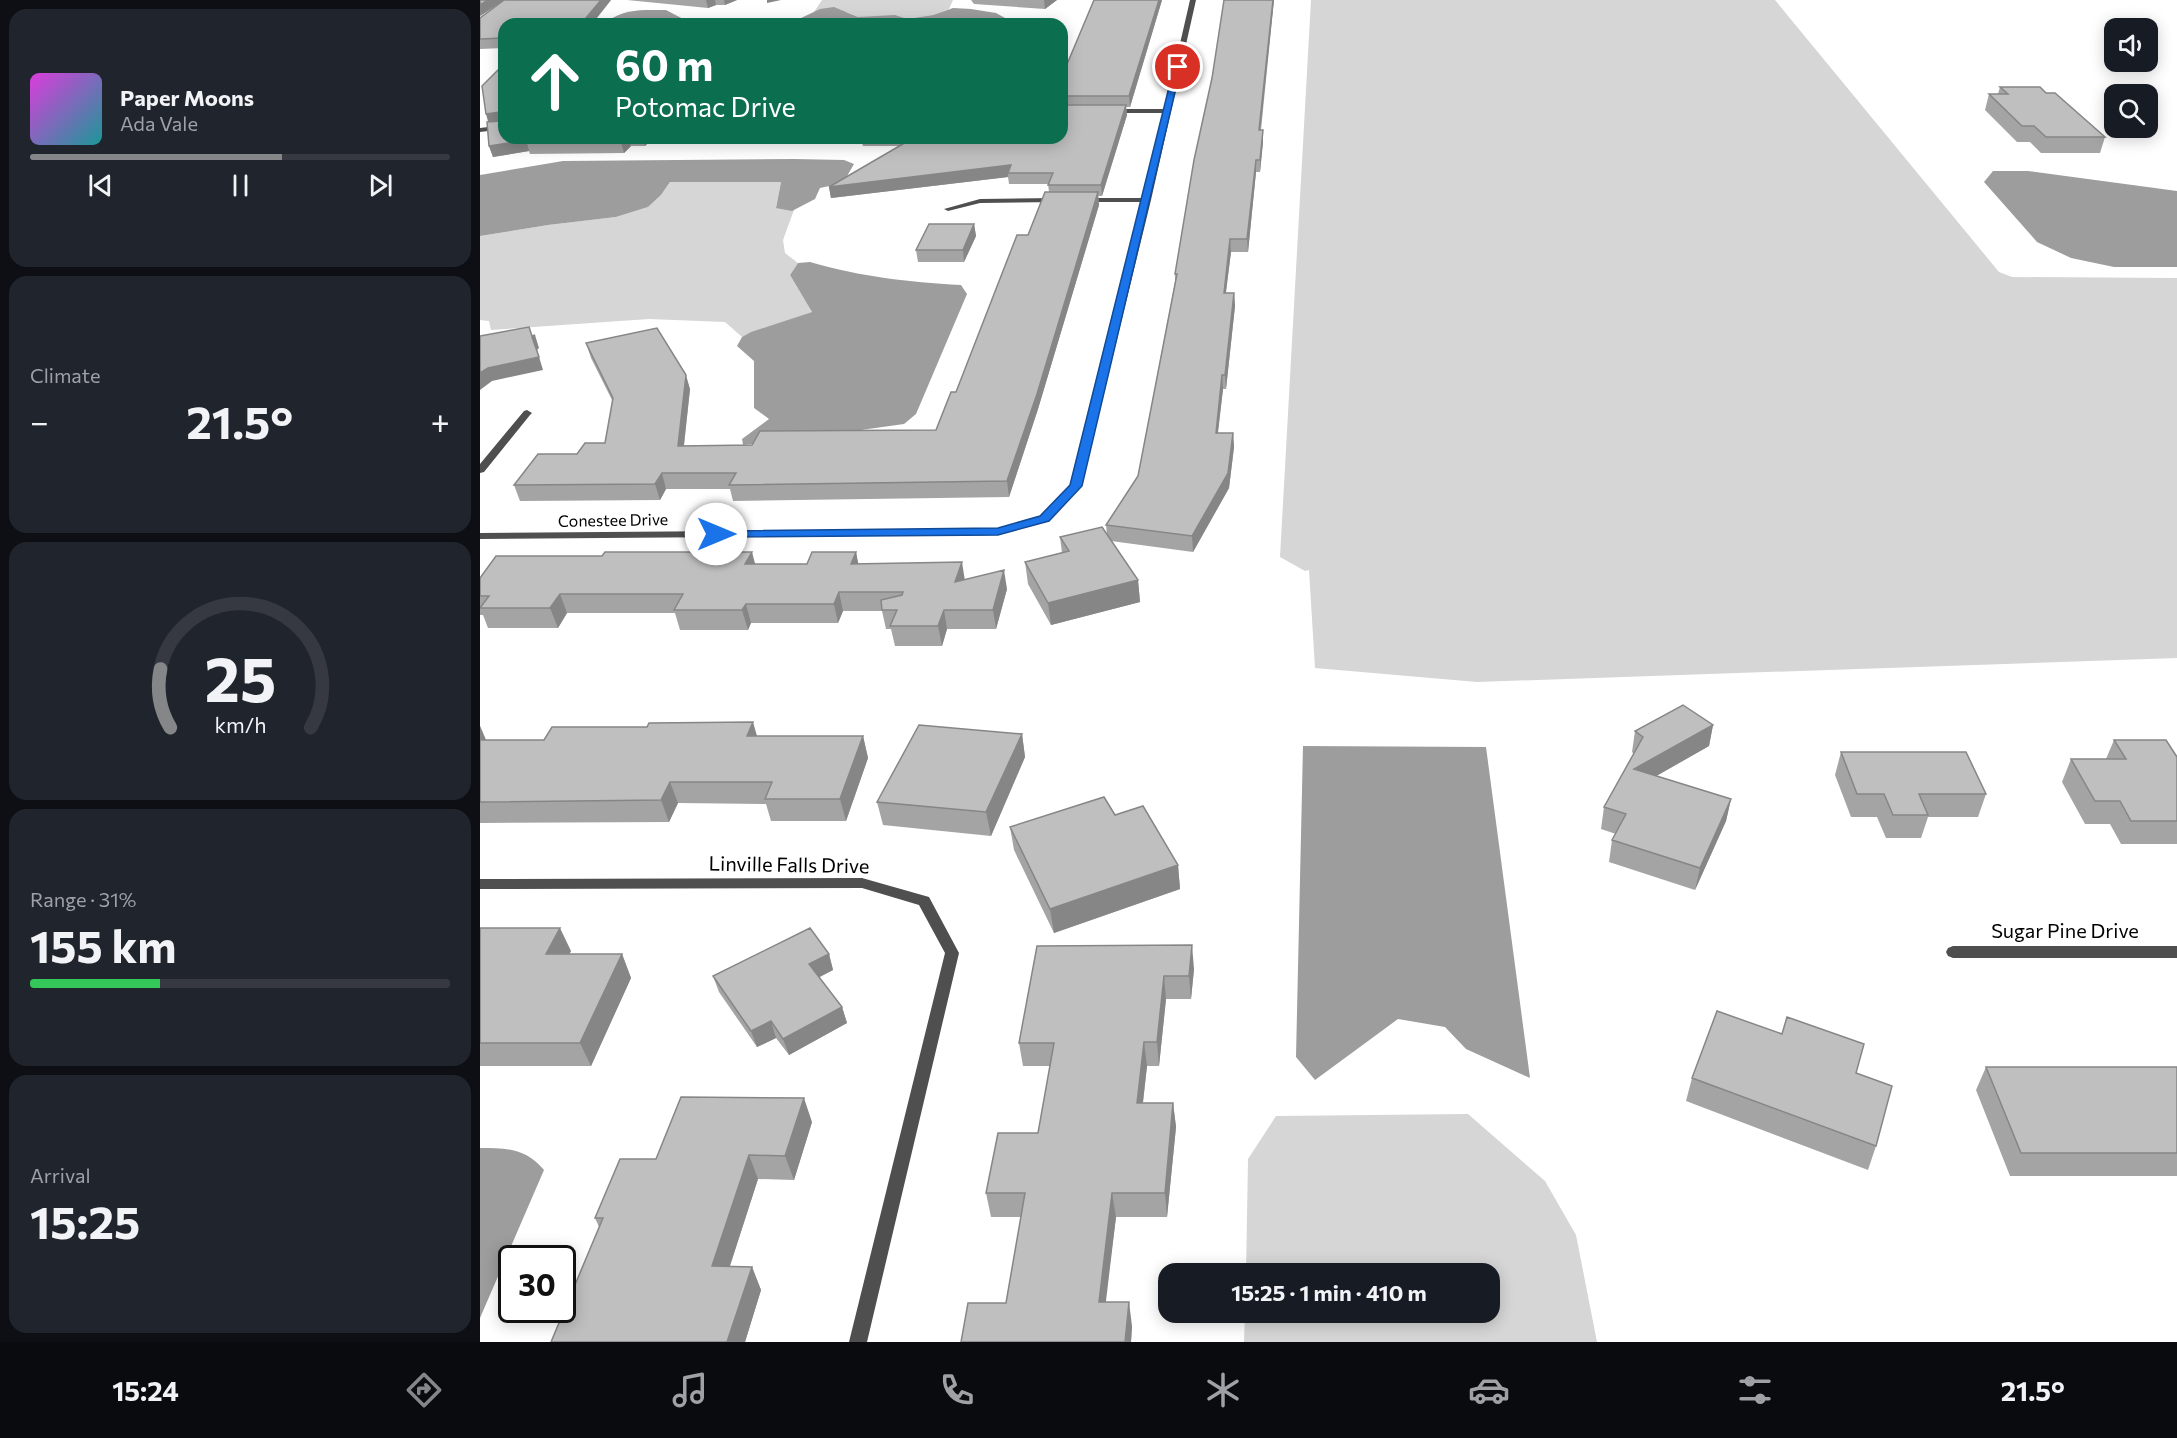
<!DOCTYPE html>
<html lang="en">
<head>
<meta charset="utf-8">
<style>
	:root { --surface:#171b24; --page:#20242c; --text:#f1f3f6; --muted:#9ea1a6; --line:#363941; --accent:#858687 }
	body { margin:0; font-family:Commissioner,sans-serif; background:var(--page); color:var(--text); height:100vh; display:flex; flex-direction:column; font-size:22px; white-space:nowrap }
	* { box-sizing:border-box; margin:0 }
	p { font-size:20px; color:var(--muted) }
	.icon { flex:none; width:33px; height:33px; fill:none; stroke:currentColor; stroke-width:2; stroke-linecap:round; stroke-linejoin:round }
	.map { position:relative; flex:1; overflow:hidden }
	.sheet { display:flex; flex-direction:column; gap:9px; padding:9px; background:#0d0f14; width:480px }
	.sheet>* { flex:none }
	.hud { position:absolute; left:18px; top:18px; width:570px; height:126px; border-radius:18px; box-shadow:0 3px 15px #0003; background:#0b6e4f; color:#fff; overflow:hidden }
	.controls { position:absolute; left:1624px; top:18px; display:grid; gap:12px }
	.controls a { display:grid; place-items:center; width:54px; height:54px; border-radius:12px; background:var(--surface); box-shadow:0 3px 15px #0003; font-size:30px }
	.speed { position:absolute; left:18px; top:1245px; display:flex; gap:12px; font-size:30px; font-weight:700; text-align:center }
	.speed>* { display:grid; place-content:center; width:78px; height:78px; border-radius:50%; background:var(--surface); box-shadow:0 3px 15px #0003; line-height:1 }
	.speed .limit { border:3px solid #111; border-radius:9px; background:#fff; color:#111 }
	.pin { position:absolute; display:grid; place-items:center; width:51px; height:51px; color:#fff; margin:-26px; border:3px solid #fff; border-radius:50%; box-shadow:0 2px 6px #0007 }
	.me { position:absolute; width:66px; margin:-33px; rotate:90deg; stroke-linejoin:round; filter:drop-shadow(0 0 4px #0008) }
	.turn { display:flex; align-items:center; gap:21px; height:126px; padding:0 18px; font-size:27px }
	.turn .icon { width:78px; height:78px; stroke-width:2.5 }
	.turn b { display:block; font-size:42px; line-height:51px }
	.big { font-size:45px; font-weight:700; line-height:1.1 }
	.sheet .tile { flex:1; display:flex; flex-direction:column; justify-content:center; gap:9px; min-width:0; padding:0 21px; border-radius:18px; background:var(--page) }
	.sheet .dial { align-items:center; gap:0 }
	.dial svg { height:156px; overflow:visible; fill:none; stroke:var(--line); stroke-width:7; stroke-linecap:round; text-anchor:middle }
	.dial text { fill:var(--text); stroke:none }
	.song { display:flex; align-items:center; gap:18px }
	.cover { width:72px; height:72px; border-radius:9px; background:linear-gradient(135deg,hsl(300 70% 55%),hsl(180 70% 35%)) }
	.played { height:6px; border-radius:3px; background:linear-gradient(90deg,var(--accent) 60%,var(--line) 60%) }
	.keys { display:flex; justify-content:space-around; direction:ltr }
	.heat { display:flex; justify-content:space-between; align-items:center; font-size:33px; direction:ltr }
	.charge { height:9px; border-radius:4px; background:linear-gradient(90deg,#34c759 31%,var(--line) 0) }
	.trip { position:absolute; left:678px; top:1263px; width:342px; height:60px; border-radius:18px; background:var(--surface); box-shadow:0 3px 15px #0003; font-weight:700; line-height:60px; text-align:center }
	.menu { display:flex; height:96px; justify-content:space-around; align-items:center; background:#090b0e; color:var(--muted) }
	.menu .icon { width:42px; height:42px }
	.menu .active { color:var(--accent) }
	.menu b { font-size:27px; color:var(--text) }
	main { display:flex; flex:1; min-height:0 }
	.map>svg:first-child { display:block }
</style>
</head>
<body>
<main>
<section class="sheet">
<div class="tile">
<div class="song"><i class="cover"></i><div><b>Paper Moons</b><p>Ada Vale</p></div></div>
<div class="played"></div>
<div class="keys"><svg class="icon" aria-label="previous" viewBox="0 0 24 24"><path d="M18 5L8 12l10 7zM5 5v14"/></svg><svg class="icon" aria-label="pause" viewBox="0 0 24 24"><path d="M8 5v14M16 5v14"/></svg><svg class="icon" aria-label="next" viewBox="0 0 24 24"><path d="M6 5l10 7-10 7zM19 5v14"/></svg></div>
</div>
<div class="tile"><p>Climate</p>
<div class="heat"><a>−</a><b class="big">21.5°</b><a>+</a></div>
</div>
<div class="tile dial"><svg viewBox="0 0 100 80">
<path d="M14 69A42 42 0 1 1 86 69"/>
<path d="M14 69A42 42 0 0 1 9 39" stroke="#858687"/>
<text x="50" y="56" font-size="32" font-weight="700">25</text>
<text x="50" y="72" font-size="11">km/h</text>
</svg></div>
<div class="tile"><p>Range · 31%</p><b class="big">155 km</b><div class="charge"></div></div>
<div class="tile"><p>Arrival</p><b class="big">15:25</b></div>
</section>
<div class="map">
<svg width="1697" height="1342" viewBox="0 0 1697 1342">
	<rect width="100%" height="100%" fill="#fff"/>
	<path fill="#d6d6d6" d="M342 0H473L469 9 453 15 427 19 378 17 367 12H334Z
		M831 0H1295L1519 272 1532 277 1697 278V658L997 682 835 668 829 570 825 571 800 557Z
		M292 181 301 182 296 207 314 210 303 240 305 253 318 263 310 275 332 312 262 337 245 322 169 319 11 330 9 321 0 320V236L68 225 136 217 168 207 181 195 190 182Z
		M988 1114 1065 1181 1096 1235 1117 1342H764L765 1313 1010 1312V1274L766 1273 768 1159 796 1116Z"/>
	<path fill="#9d9d9d" d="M354 7 378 17 415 15 427 19 453 15 473 8 491 9 516 13 536 24H249L319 19 340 9Z
		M186 10 207 21 233 20 244 24H129L128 21C145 8 165 10 186 10Z
		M314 159 364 160 374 164 363 183 340 188 335 199 312 211 296 208 301 182H190L181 195 168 207 136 217 68 225 0 236V175L83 161Z
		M1513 171H1548L1697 191V267H1634L1591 258 1557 242 1504 182Z
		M330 262C383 277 426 282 481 285L487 294 436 414 424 424 295 442 263 445 262 439 289 419 274 408V361L257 346 262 337 271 332 332 312 310 275 318 263Z
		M823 746 1006 747 1050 1078 986 1049 965 1027 918 1019 835 1080 816 1057Z
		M0 1148C27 1148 45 1148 64 1170L0 1318Z"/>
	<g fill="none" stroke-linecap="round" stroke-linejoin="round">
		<path fill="#4f4f4f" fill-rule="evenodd" d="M710 0H716L671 200 601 486 568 520 518 535 0 539V533L517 529 560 516 591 485 663 202H602L598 200 602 198H664L684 113H631L628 111 631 109H685Z
			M24 125V129L0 132V128Z
			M576 198 580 200 579 202 500 203 468 211 464 209 500 199Z
			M47 410 52 413 50 415 4 472 0 473V464L44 411Z
			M382 878 449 897 479 953 387 1342H369L465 953 439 905 382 888 0 889V879Z
			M1473 946H1697V958H1473L1468 956 1466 952 1468 948Z"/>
	</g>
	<path fill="#a4a4a4" d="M0 0H131L112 24H24V48L0 49V18L23 1 0 16Z
		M147 0H257L245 5H236L228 8Z
		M491 0H577L565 9 494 4Z
		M682 0 650 107H646L647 115 622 196H618L619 205 558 409 529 497 253 501 250 489H186L180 500 40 501 34 485 97 454 125 443 133 402 111 358 106 343 210 389 204 446 272 445 456 430 476 392 569 192 568 184H529L528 177 351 198 349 187 420 146H383L382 143 167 144 165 146H151L144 153 50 154 49 151 13 157 9 146 8 122 24 64V138H582V69H585Z
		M794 0 781 130 783 142 780 172H776L768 252H751L746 293H754L755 306 746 389H743L738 433H753L754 447 749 488 713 552 631 541 658 580 660 602 571 625 548 584 545 562 582 553 580 537 627 534 626 525 658 476 695 282V274Z
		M1520 87 1566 93 1625 137 1620 153H1561L1550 142H1537L1505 110 1509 94H1518Z
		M494 224 496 236 484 262H438L436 250Z
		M376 552 378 564 485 579 527 589 516 629H467L462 646H415L411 629H406L402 611H363L358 623H271L268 630H200L195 613H87L78 628H8L3 615H0V578L275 564H327Z
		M1233 725 1229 746 1176 776 1251 799 1246 821 1215 890 1129 862 1132 840 1136 834 1121 829 1124 807 1154 754 1152 752 1155 731Z
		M0 726 6 740H64L277 736H383L388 758 366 821H291L286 804 198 803 189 822 0 823Z
		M542 734 545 757 511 836 403 825 397 802Z
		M1634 740 1697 757V844H1641L1630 824H1605L1582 782 1591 759H1626Z
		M1361 752 1506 794 1498 817H1448L1441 838H1406L1397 817H1371L1355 775Z
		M635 815 698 865 700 889 574 933 534 850 530 827Z
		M0 928 91 951 89 954H142L151 978 111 1066H0Z
		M557 946 714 969 711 999H686L679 1066H667L663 1103H693L696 1127 687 1217H636L625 1302 652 1326 651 1342H481L526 1303 541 1217H511L506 1193 558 1133 570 1066H543L539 1043Z
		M349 954 353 970 339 977 362 1007 367 1023 309 1055 296 1038 277 1047 239 992 233 976Z
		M1506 1067H1697V1176H1530L1496 1090Z
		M1376 1073 1396 1146 1388 1170 1206 1101 1212 1078Z
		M332 1122 314 1180 278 1179 250 1266 272 1267 281 1290 265 1342H71L119 1227 115 1218 176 1159Z"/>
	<path fill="#868686" d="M8 0H24L0 16V5Z
		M121 0H131L112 24H101Z
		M226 0H235L236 5 228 8Z
		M244 0H257L245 5Z
		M287 0H301L287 3Z
		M564 0H577L565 9Z
		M679 0H682L650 107 649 96Z
		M793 0H794L779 142V130Z
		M646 105 647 115 622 196 621 185Z
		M20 112 24 123 9 125 6 114Z
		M783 130V142L780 172V160Z
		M145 138H148L151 146 144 153 141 142Z
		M163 138H166L167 144 165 146Z
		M47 140V143L49 151 13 157 9 146Z
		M776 160V172L768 252 767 239Z
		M531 165 528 173V177L351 198 349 187Z
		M618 192 619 205 558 409 529 497 527 481Z
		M494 224 496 236 484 262 483 250Z
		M750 239 751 252 744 306V293Z
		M754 293 755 306 746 389 745 375Z
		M55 335 59 348 57 350 63 370 12 381 0 390V373Z
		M206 375 210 389 202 461 198 446Z
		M742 375 743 389 736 447V433Z
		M753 433 754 447 749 488 713 552 712 536Z
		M182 473 186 489 180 500 175 484Z
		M272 552 277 571 265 564Z
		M376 552 380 572 371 564Z
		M482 562 485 581 475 582Z
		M524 570 527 589 516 629 513 610Z
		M658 580 660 602 571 625 568 603Z
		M359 592 363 611 358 623 354 604Z
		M80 594 87 613 78 628 70 608Z
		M266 604 271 623 268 630 262 610Z
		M464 610 467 629 462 646 458 626Z
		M273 722 279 743 267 736Z
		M1233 725 1229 746 1150 791 1154 769Z
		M0 726 8 745 0 757Z
		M542 734 545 757 511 836 506 812Z
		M383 736 388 758 366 821 360 799Z
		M190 782 198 803 189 822 181 800Z
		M1251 799 1246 821 1215 890 1220 868Z
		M698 865 700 889 574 933 570 909Z
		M80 928 91 951 77 978 66 954Z
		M712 945 714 969 711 999 709 976Z
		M142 954 151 978 111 1066 100 1043Z
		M349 954 353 970 334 980 329 964Z
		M684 976 686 999 679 1066 677 1042Z
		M362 1007 367 1023 309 1055 303 1039Z
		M291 1021 296 1038 277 1047 271 1031Z
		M664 1042 667 1066 660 1127 657 1103Z
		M324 1098 332 1122 314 1180 305 1156Z
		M693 1103 696 1127 687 1217 685 1193Z
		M269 1155 278 1179 242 1290 232 1266Z
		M632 1193 636 1217 623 1326 619 1302Z
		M272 1267 281 1290 265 1342H247Z
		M649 1302 652 1326 651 1342H645Z"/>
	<path fill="#bfbfbf" stroke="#868686" stroke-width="1.5" d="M0 0H8L0 5Z
		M24 0H121L101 24H24V38L0 39V18Z
		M614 0H679L649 96H582V69H585Z
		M744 0H793L779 130H783L780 160H776L767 239H750L744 293H754L745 375H742L736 433H753L748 473 712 536 626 525 658 476 697 274H695L714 160 732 78Z
		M24 64V138H145L141 142 47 143V140L9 146 7 122 21 121 23 114 20 112 6 114 2 86Z
		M1520 87H1560L1566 93H1575L1625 137H1566L1554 126H1542L1509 94H1528Z
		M582 105H646L621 185H568L573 173H528L531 165 349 187 433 138H582Z
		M565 192H618L557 394 527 481 249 485 256 473H182L175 484 34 485 58 454H97L105 443H125L133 398 106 343 177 328 206 375 198 446 272 445 280 431 456 430 471 392H476L537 235H548Z
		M449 224H494L483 250H436Z
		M49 327 52 336 55 335 52 337 59 357 8 368 0 373V336Z
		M622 527 658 580 568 603 545 562 589 551 580 537Z
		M125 552H272L265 564H327L332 552H376L371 564 482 562 475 582 524 570 513 610H464L458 626H410L417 610H402L401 600 422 595 423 592H359L354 604H266L262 610H194L203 594H80L70 608H0L9 596H0V578L16 556H122Z
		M1203 705 1233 725 1154 769 1251 799 1220 868 1132 840 1146 814 1124 807 1163 737 1155 731Z
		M273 722 267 736H383L360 799H285L292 782H190L181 800 0 802V740H64L72 727H167L169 723Z
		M439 725 542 734 506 812 397 802Z
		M1634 740H1686L1697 757V821H1651L1640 801H1615L1591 759H1646Z
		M1361 752H1486L1506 794H1439L1448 815H1413L1404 794H1377Z
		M624 797 635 815 663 806 698 865 570 909 530 827Z
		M0 928H80L66 954H142L100 1043H0Z
		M330 928 349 954 329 964 362 1007 303 1039 291 1021 271 1031 233 976Z
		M712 945 709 976H684L677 1042H664L657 1103H693L685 1193H632L619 1302H649L645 1342H481L488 1303H526L545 1193H506L518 1133H558L574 1043H539L557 946Z
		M1237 1011 1302 1034 1307 1017 1384 1044 1376 1073 1412 1086 1396 1146 1212 1078Z
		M1506 1067H1697V1153H1541Z
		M201 1097 324 1098 305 1156 269 1155 232 1266 272 1267 247 1342H71L123 1218H115L140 1159H176Z"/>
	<path fill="#1a73e8" stroke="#114b97" stroke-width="1.5" d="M698 65 701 67 602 486 569 521 518 535 231 537 229 534 236 531 518 528 560 516 590 485 694 67Z"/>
	<g text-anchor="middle" stroke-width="5" stroke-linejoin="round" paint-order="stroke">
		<g font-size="16" fill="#000" stroke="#fff">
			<text transform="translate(133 520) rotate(-1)" y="6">Conestee Drive</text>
		</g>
		<g font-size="20" fill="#000" stroke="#fff">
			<text transform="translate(309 865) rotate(1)" y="7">Linville Falls Drive</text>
			<text x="1585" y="938">Sugar Pine Drive</text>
		</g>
	</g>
</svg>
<div class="controls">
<a><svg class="icon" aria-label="sound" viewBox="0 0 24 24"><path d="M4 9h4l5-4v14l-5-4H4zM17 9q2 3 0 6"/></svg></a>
<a><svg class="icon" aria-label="search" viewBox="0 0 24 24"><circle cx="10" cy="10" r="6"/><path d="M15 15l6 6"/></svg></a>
</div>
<div class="speed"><div class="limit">30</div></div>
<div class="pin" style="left:698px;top:67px;background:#d93025"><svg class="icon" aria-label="arrive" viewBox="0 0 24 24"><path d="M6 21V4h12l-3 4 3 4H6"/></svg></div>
<svg class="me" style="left:236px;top:534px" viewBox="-20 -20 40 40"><circle r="19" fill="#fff"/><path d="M0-13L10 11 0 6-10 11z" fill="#1a73e8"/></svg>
<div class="trip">15:25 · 1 min · 410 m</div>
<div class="hud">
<div class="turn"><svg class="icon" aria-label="ahead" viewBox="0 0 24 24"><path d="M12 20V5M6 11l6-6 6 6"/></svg><div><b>60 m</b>Potomac Drive</div></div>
</div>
</div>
</main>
<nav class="menu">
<b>15:24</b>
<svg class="icon active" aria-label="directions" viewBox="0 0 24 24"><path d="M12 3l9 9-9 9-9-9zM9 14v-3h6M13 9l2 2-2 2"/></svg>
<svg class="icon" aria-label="music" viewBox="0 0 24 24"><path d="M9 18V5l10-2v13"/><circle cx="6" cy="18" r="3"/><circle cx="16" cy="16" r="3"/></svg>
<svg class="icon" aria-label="phone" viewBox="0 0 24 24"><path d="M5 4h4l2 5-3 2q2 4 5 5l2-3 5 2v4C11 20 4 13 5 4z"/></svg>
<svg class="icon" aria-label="climate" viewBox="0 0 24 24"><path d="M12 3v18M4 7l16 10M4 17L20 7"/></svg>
<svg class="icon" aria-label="car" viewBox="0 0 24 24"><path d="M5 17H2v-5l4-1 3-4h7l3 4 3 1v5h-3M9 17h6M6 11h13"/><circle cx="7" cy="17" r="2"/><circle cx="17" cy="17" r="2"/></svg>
<svg class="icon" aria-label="filters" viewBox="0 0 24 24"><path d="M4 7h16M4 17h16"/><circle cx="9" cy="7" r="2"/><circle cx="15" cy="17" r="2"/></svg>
<b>21.5°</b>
</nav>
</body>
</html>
